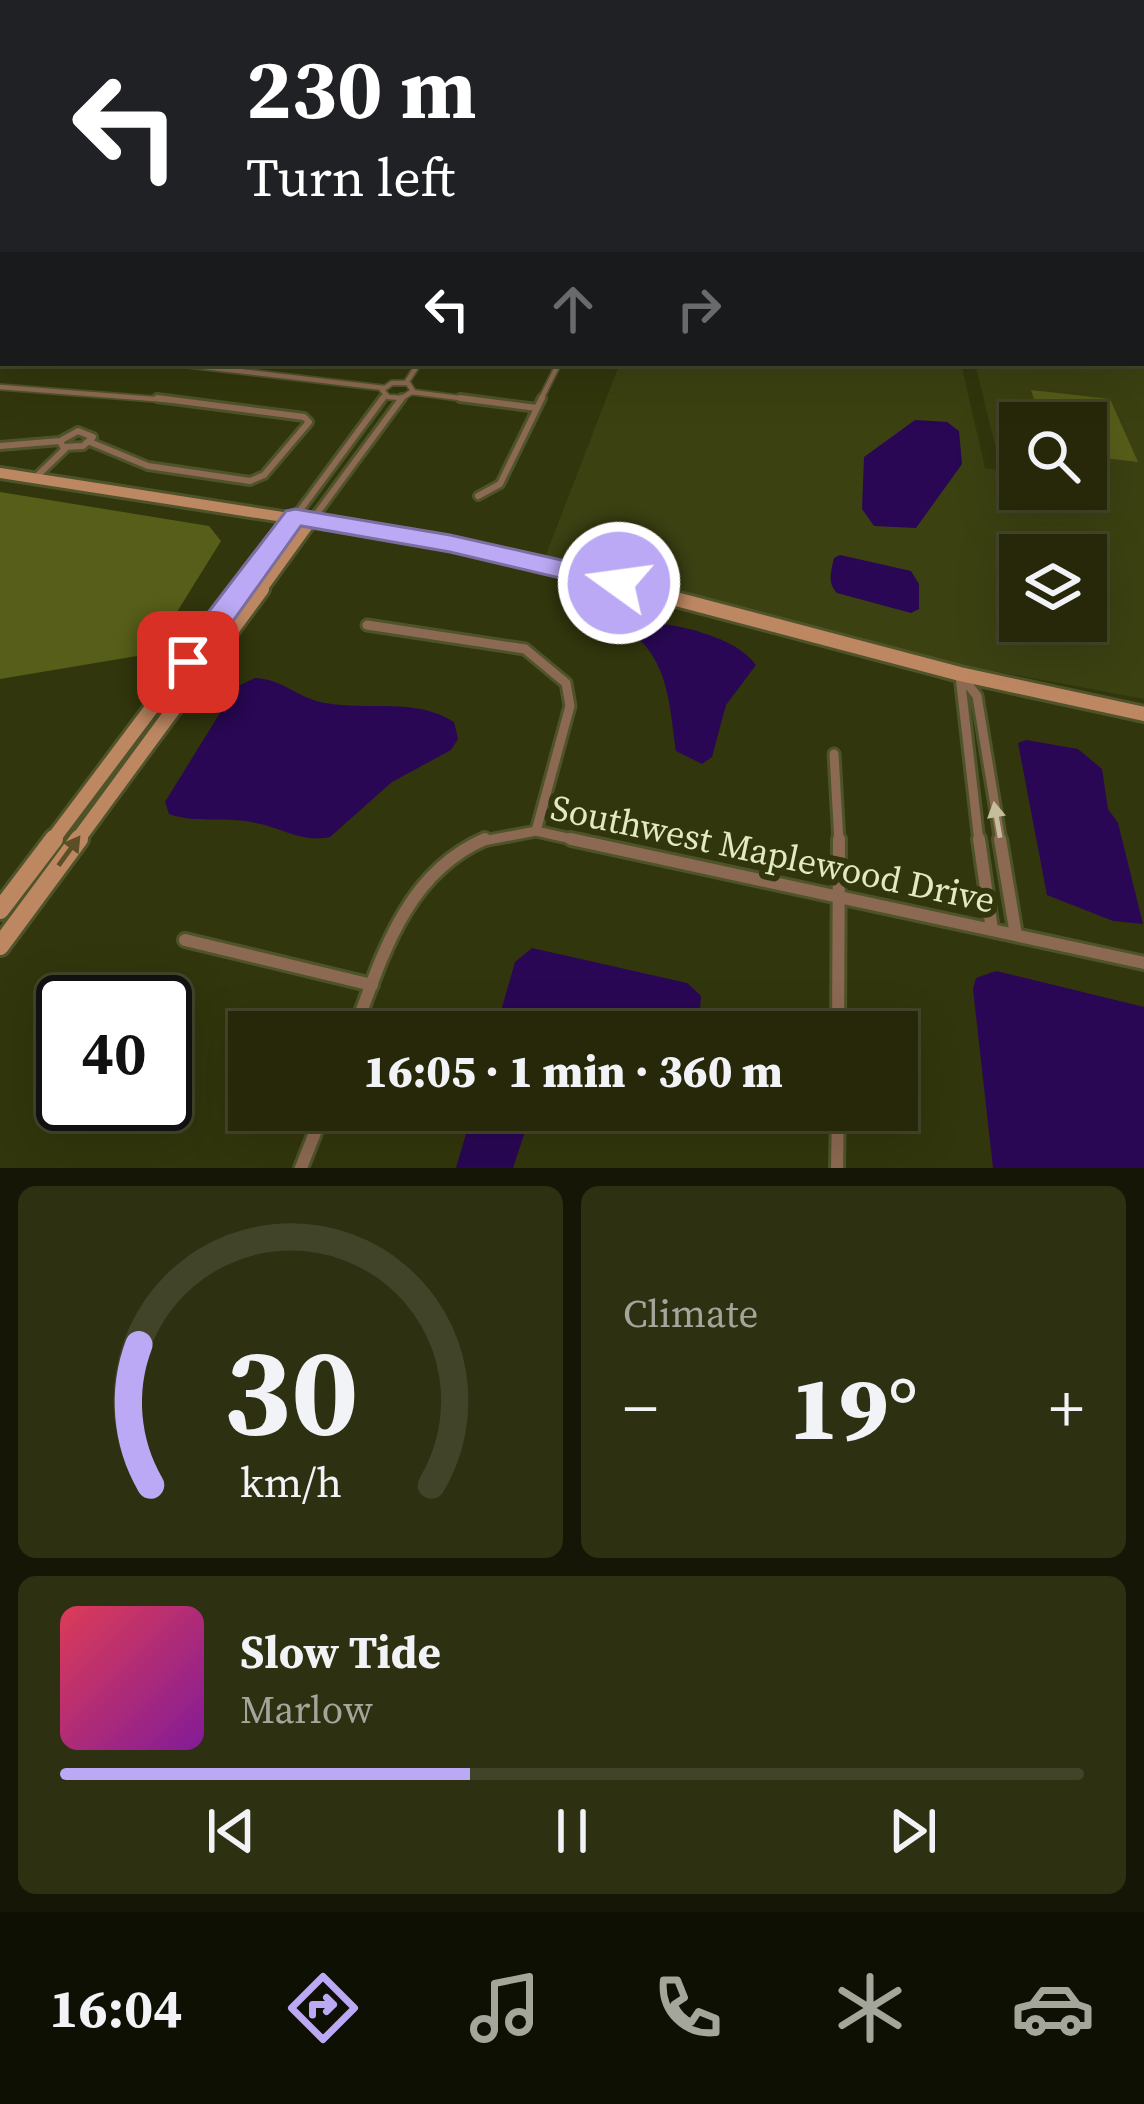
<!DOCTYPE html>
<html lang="en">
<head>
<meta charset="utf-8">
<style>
	:root { --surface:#262809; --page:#2e3012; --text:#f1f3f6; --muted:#a4a69c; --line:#42442a; --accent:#bca9f5 }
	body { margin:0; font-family:"Source Serif 4",serif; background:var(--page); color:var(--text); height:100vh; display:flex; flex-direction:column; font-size:45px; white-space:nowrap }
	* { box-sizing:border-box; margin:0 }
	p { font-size:39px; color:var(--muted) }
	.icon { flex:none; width:66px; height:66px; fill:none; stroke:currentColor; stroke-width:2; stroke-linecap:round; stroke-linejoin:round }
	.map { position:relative; height:1168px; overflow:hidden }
	.side { display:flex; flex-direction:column; gap:18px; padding:18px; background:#151605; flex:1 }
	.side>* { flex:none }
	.hud { position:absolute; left:0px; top:0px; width:1146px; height:366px; box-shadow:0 12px 48px #0002,0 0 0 3px var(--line); background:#202124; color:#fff; overflow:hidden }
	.buttons { position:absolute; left:999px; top:402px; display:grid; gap:24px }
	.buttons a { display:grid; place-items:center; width:108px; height:108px; border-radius:0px; background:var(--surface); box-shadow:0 12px 48px #0002,0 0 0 3px var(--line); font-size:60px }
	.speed { position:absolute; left:36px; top:975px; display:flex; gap:24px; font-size:60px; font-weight:700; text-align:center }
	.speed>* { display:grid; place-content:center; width:156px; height:156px; border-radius:50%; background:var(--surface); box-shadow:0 12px 48px #0002,0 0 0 3px var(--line); line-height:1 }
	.speed .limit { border:6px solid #111; border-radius:18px; background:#fff; color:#111 }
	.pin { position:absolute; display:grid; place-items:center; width:102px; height:102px; color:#fff; margin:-51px; border-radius:24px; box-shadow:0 6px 18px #0006 }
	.me { position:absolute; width:132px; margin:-66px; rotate:284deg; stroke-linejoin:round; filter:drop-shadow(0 0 9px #0008) }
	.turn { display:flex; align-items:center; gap:42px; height:252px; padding:0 48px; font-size:54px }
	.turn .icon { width:156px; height:156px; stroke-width:2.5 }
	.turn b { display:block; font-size:84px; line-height:102px }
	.lanes { display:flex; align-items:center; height:114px; padding:0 48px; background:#0003; justify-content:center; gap:60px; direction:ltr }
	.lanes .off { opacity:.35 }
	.big { font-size:90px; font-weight:800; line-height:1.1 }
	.side .card { flex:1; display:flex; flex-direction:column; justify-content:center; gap:18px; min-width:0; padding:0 42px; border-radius:18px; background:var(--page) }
	.side .dial { align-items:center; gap:0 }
	.dial svg { height:312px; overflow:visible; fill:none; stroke:var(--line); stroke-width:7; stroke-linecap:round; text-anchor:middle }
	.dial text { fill:var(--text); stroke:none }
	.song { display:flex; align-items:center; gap:36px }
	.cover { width:144px; height:144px; border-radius:18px; background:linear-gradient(135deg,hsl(350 70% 55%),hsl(290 70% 35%)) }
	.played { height:12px; border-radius:6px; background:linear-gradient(90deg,var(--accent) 40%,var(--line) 40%) }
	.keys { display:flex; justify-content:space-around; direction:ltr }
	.heat { display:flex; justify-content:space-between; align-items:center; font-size:66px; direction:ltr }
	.side .tiles { flex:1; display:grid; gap:18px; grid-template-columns:1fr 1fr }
	.card:last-child { grid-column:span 2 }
	.trip { position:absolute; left:228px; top:1011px; width:690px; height:120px; border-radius:0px; background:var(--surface); box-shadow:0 12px 48px #0002,0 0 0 3px var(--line); font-weight:800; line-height:120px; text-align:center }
	.menu { display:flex; height:192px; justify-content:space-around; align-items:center; background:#0f1004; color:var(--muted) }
	.menu .icon { width:84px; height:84px }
	.menu .selected { color:var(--accent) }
	.menu b { font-size:54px; color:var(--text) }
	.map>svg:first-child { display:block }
</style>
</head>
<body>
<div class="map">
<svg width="1144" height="1168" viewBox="0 0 1144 1168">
	<rect width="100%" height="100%" fill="#32360c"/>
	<path fill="#3c4112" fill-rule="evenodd" d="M1144 202V699L962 665 544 560 620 363H961L985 468 1001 470 975 363H1143ZM1020 423H1086V489H1020ZM1020 555H1086V621H1020Z"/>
	<path fill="#575e19" d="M1031 390 1110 399 1138 462 1086 456V423H1042Z
		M0 492 209 526 221 541 167 628 143 655 0 679Z"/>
	<path fill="#290754" d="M915 420 947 422 959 431 962 464 916 528 874 526 862 509 864 457Z
		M840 555 911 571 919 584V609L911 613 837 593C827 583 831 571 834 558Z
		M643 622C675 623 737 637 756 665L726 705 712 757 702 764 676 751C670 712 670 669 639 639Z
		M255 678C283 679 299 699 325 703 367 711 415 697 454 722L458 739 451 750 392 782 330 837C301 843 283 828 256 823 226 816 198 824 169 814L165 802 236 687Z
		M1026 740 1078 749 1102 769 1108 809 1118 823 1143 924 1113 921 1047 895 1018 743Z
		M532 948 687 983 701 996 700 1009 692 1020 632 1026 619 1032H495L515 962Z
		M996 971 1144 1007V1168H993L973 989 976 978Z
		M473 1110H532L513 1168H456Z"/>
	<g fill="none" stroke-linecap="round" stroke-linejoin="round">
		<defs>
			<path id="street-far3" d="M170 363 384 388
				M392 383H408L413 391 402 398 388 397 382 390Z
				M406 383 419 363
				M0 387 180 401
				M412 392 483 401
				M381 401 385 396
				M540 401 559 363"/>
			<path id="street-far2" d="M460 398 537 408
				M78 431 93 437 83 446 63 447 60 441Z
				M90 442 148 466 250 481 264 475 309 422 304 417 157 398
				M0 446 60 441
				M36 477 66 448
				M478 496 500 484 542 398
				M295 517 383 398
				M312 520 402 398"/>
			<path id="street-far1" d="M367 625 525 649 566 683 570 706 536 831
				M961 675 977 696 1001 842
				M960 676 979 842
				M834 754 839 842
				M478 842 536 831 585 842"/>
			<path id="street" d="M571 839 1144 963
				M979 839 992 930
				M1000 839 1016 935
				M185 940 372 985
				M354 1032C382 956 406 873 485 839
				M838 1032 839 839
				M301 1168 324 1110
				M837 1168 838 1110"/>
			<path id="secondary-far2" d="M0 473 450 543 650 592
				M239 592 295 517
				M260 592 312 520"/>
			<path id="secondary-far1" d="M638 589 960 674 1144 714
				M51 842 241 589
				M76 842 262 589"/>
			<path id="secondary" d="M0 910 54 839
				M0 946 79 839"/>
		</defs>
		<use href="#street-far3" stroke="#4e5329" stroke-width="8"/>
		<use href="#street-far2" stroke="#4e5329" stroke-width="12"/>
		<use href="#street-far1" stroke="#4e5329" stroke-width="15"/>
		<use href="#street" stroke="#4e5329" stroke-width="18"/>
		<use href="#secondary-far2" stroke="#4e5329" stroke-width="16"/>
		<use href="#secondary-far1" stroke="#4e5329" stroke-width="20"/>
		<use href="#secondary" stroke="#4e5329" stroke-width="24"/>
		<use href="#street-far3" stroke="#8c6952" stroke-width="4.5"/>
		<use href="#street-far2" stroke="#8c6952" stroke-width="6"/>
		<use href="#street-far1" stroke="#8c6952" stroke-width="9"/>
		<use href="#street" stroke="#8c6952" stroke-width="12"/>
		<use href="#secondary-far2" stroke="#bd8762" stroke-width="10"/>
		<use href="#secondary-far1" stroke="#bd8762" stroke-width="14"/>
		<use href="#secondary" stroke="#bd8762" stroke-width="18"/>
	</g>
	<defs><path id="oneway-solid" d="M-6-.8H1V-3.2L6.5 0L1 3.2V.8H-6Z" transform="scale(3)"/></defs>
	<use fill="#c5bd9b" href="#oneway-solid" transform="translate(997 820) rotate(-100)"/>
	<use fill="#5c4e26" href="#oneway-solid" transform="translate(69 851) rotate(-54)"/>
	<linearGradient id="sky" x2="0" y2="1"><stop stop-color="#1c1e07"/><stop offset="0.47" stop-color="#495240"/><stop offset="1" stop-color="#495240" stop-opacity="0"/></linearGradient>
	<rect width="1144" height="307" fill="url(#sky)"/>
	<path fill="#bca9f5" stroke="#7a6e9f" stroke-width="3" d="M295 509 450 535 619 573 633 583 619 592 450 552 301 526 198 670H177L173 662 177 653 286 511Z"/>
	<g text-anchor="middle" stroke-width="12" stroke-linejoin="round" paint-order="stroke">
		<g font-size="36" fill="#e3eac3" stroke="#32360c">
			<text transform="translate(773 853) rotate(12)" y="13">Southwest Maplewood Drive</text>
		</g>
	</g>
</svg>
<div class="buttons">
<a><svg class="icon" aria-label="search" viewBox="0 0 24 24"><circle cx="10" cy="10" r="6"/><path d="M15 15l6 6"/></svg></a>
<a><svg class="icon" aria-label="layers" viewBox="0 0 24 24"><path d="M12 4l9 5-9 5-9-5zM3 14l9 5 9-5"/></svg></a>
</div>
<div class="speed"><div class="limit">40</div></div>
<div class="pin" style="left:188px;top:662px;background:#d93025"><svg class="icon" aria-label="arrive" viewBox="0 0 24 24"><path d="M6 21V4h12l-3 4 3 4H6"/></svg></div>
<svg class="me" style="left:619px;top:583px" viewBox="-20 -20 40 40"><circle r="17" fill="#bca9f5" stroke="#fff" stroke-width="3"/><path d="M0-11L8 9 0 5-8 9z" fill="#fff"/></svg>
<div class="trip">16:05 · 1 min · 360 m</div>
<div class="hud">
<div class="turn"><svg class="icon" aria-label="left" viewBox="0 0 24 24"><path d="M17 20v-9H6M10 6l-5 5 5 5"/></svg><div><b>230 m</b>Turn left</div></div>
<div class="lanes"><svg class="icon" aria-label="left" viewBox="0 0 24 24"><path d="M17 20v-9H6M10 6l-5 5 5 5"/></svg><svg class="icon off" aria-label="ahead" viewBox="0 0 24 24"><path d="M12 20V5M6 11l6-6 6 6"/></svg><svg class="icon off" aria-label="right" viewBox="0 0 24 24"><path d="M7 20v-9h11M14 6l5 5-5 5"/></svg></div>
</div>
</div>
<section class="side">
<div class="tiles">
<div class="card dial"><svg viewBox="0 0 100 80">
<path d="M14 69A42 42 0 1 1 86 69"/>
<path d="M14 69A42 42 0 0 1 11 33" stroke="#bca9f5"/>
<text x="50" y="56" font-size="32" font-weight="700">30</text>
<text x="50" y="72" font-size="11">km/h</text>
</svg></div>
<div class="card"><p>Climate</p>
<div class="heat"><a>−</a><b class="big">19°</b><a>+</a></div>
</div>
<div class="card">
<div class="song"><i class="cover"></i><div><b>Slow Tide</b><p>Marlow</p></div></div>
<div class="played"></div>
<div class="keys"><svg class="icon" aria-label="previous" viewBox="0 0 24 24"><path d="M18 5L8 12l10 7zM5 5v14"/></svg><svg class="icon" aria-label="pause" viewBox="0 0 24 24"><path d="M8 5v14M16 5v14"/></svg><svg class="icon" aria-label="next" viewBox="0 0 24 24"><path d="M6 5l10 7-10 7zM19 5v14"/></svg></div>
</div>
</div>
</section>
<nav class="menu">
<b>16:04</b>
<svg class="icon selected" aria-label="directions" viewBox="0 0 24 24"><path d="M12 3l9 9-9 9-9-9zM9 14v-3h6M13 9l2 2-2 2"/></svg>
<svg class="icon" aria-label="music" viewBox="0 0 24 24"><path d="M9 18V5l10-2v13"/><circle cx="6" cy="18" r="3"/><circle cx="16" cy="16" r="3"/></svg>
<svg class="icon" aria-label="phone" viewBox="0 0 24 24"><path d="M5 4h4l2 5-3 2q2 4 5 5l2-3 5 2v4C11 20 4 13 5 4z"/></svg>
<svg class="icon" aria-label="climate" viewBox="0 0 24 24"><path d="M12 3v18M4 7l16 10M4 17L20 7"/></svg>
<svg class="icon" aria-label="car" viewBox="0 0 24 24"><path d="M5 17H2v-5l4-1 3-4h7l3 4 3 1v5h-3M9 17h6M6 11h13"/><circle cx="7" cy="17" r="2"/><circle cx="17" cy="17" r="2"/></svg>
</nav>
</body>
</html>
